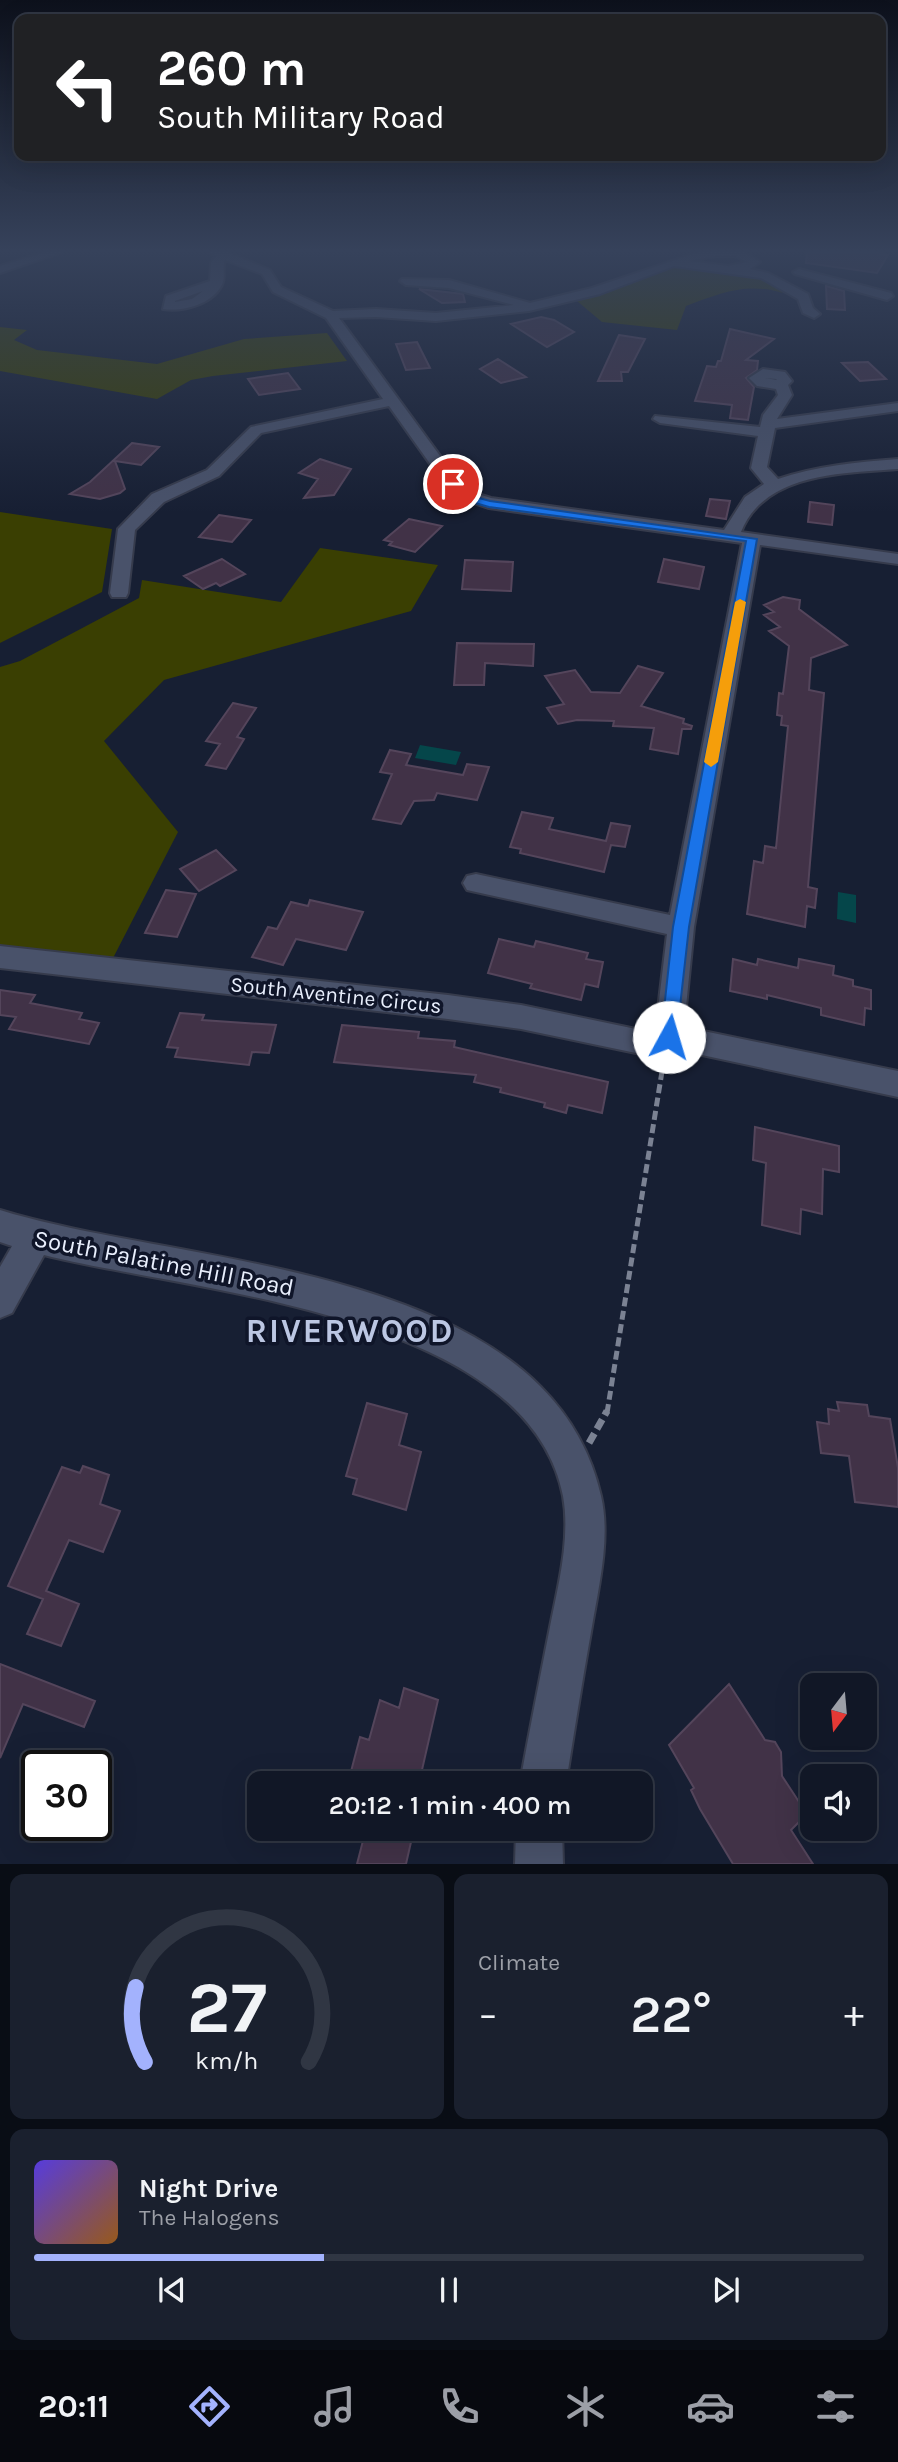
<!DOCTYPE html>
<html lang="en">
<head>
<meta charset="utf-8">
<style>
	:root { --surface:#111726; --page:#1a202e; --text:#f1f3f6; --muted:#9c9fa7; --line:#303643; --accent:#a3b2fd }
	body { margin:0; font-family:Karla,sans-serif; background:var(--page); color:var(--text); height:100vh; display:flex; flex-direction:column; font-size:26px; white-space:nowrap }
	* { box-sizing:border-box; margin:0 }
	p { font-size:23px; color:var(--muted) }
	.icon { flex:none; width:38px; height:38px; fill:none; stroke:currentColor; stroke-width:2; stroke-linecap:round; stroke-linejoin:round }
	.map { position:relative; height:1864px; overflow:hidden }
	.details { display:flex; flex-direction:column; gap:10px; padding:10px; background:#090d15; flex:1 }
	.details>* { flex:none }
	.banner { position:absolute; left:14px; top:14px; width:872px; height:147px; border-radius:14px; box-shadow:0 7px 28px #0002,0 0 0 2px var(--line); background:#202124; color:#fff; overflow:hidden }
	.needle { width:46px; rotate:196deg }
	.tools { position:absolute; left:800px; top:1673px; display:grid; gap:14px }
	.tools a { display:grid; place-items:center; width:77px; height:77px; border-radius:14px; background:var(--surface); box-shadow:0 7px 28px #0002,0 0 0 2px var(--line); font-size:35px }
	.speed { position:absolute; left:21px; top:1750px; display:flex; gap:14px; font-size:35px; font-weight:700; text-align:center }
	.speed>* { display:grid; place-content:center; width:91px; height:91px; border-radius:50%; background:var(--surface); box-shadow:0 7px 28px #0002,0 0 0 2px var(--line); line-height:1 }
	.speed .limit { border:4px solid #111; border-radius:10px; background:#fff; color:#111 }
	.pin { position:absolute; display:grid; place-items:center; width:60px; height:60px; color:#fff; margin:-30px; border:4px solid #fff; border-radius:50%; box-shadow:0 2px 7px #0007 }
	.me { position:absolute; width:77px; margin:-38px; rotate:6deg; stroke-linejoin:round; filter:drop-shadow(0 0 5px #0008) }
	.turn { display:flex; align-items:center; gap:24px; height:147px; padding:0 28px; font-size:32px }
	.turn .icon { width:91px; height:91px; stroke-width:2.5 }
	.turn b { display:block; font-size:49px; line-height:60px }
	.big { font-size:52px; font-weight:600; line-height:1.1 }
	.details .widget { flex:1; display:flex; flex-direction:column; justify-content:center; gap:10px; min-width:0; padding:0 24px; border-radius:14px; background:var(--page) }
	.details .dial { align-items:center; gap:0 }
	.dial svg { height:182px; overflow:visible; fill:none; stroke:var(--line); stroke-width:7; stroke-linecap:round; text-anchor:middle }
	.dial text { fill:var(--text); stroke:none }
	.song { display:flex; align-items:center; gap:21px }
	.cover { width:84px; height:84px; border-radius:10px; background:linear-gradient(135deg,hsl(250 70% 55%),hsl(30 70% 35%)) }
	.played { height:7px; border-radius:4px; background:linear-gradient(90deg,var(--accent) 35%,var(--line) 35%) }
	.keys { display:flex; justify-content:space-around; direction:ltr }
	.heat { display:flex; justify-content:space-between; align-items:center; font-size:38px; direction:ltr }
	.details .tiles { flex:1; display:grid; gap:10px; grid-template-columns:1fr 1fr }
	.widget:last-child { grid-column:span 2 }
	.trip { position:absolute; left:247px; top:1771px; width:406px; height:70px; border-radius:14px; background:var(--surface); box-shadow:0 7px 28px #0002,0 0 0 2px var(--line); font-weight:600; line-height:70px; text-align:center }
	.tabs { display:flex; height:112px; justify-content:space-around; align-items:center; background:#07090f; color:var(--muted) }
	.tabs .icon { width:49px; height:49px }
	.tabs .selected { color:var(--accent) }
	.tabs b { font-size:32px; color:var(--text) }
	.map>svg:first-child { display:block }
</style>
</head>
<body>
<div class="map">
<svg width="898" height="1864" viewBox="0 0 898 1864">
	<rect width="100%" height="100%" fill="#171f33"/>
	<path fill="#3a3f02" d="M673 265C698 268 771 271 783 293 746 282 721 293 686 306L677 330 602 322 577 301Z
		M0 327 27 330 14 340 37 350 157 364 244 339 327 333 347 361 213 376 191 380 157 399 0 371Z
		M0 512 112 529 102 592 0 643Z
		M320 548 438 565 411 611 164 680 104 741 178 832 112 960 0 947V667L20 661 139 598 142 580 281 602Z"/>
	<path fill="#05464a" d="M420 745 461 752 456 765 415 758Z
		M838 892 856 895V923L837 919Z"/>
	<path fill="#413247" stroke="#54455b" stroke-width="2" d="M807 252H883L881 254 888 255 877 273 806 263Z
		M826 286 844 291 845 310 827 309Z
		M419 289 463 294 465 302 442 303Z
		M541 317 554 320 574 332 547 347 511 324Z
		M730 329 774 339 746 360 758 361 757 370 746 378 754 387 748 420 730 418 732 405 695 401 707 366 716 367 718 361H721Z
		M619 335 645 339 628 372H621L622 381H598Z
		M417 342 430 368 406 370 396 344Z
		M498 359 526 377 501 383 480 369Z
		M868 362 886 379 860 381 842 363Z
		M288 373 300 389 259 395 248 379Z
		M132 443 159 447 141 465 115 461 125 489 120 493 100 499 70 494 90 482Z
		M320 459 351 469 334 495 304 498 318 479 299 473Z
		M710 499 730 501 726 519 706 516Z
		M810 502 834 505 832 525 808 522Z
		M219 515 251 520 232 542 199 537Z
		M409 519 442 526 415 552 389 545 392 542 384 540Z
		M222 559 245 574 220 586 216 583 203 589 184 576Z
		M664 559 704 567 699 589 658 582Z
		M465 560 513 562 511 591 462 589Z
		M783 597 800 600 799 609 847 645 811 658 809 690 824 693 808 887 817 889 815 908 807 906 805 927 747 914 754 861 763 863 765 846 776 848 788 726 781 725 782 716 777 715 779 693 783 694 789 646 769 631 780 627 764 615 774 612 764 605Z
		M457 643 534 644 533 666 485 663 484 685H454Z
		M638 666 663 673 641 706 684 719 683 723 692 726 691 729H682L678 754 650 749 654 728 613 726 614 721 577 720 558 724 547 708 564 704 545 676 575 670 591 692 620 693Z
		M233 703 256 708 237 737 244 739 226 769 206 765 220 744 206 741Z
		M390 750 411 754 406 765 463 775 467 764 489 767 477 800 437 793 434 800 414 801 401 824 373 819 392 774 380 772Z
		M522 812 553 818 549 829 606 841 611 823 630 826 625 847 611 845 604 872 520 853 521 849 510 847Z
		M216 850 236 870 199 891 180 869Z
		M166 890 196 894 177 937 145 933Z
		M310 900 363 912 346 950 296 939 283 965 252 957 268 927 277 929 291 902 308 906Z
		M499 939 534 947 536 941 588 953 586 959 603 962 598 987 585 984 581 1000 530 988 532 984 488 973Z
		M733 959 757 965 758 959 798 968 799 959 834 966 833 975 853 980V986L871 990V1009L865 1008 864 1025 821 1015V1008L767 995V999L730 991Z
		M0 990 35 995 30 1003 82 1013 79 1019 99 1023 89 1044 9 1029 16 1017 0 1015Z
		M180 1013 204 1015 202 1020 276 1025 269 1053 252 1052 249 1065 175 1057 178 1048 167 1047Z
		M342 1025 419 1032 418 1038 455 1041 454 1047 608 1082 602 1113 568 1105 566 1113 544 1107 545 1103 500 1092 501 1088 474 1082 476 1075 334 1062Z
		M755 1127 839 1146V1172L823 1169 822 1214 801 1209 800 1234 762 1225 766 1163 753 1160Z
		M837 1402 867 1405 869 1416 890 1419 898 1468V1507L855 1502 849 1456 821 1453 817 1422 829 1424 828 1409 839 1411Z
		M367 1403 407 1414 399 1445 421 1452 406 1510 353 1494 357 1479 346 1476Z
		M83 1466 109 1475 100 1504 120 1511 103 1552 69 1540 46 1591 79 1604 61 1646 27 1634 43 1599 8 1586 62 1467 80 1473Z
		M0 1664 95 1701 84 1727 23 1704 0 1758Z
		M729 1684 765 1740 775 1742 781 1752 782 1776 807 1814 791 1830 813 1864H733L700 1809 691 1790 694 1788 669 1745Z
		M404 1688 438 1700 419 1783H348L360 1737 369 1740 380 1700 399 1708Z
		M366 1829H414L406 1864H357Z"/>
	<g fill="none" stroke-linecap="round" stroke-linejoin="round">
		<defs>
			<path id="minor" d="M46 252H62L0 273V266Z
				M210 252H227L270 270 281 287 333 311 376 309 436 313 514 305 449 288 406 285 400 281 402 279 449 280 530 303 592 288 699 252H744L760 262 750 269 768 273 808 294 813 308 820 314 814 318 803 313 798 299 761 278 674 266 600 294 529 311 436 321 376 317 339 318 465 490 491 498 724 530 745 497 764 484 751 468 758 436 660 423 653 419 655 416 760 427 763 415 778 395 776 389 757 386 749 378 763 369 785 372 792 381 788 385 792 395 777 419 898 403V411L775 428 767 467 778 479C816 466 858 462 898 459V469C843 473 764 473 741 532L898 554V564L760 545 694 927 684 1027 898 1071V1097L669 1048 636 1053 521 1029 448 1019 0 968V946L448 995 521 1005 636 1029 656 1026 667 934 476 892 467 890 463 883 467 876 476 874 670 915 742 543 489 508 453 496 389 406 261 433 219 476 164 502 135 530 128 593 126 597H112L110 593 118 529 152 494 207 470 251 427 383 399 326 318 273 292 262 274 225 260C222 267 225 276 223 282 215 304 183 312 163 309L166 296 210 281 211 263 216 256ZM715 256H735L747 262 728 266 689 261ZM203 291 192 299 175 302V301ZM765 378 776 379 777 380Z
				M799 269 891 293 893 296 887 300 795 274 793 272Z
				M0 1210C183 1267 548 1262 601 1496 611 1539 598 1589 591 1632 582 1682 574 1733 566 1783H520C529 1733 539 1683 549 1632 557 1590 571 1540 563 1496 527 1311 188 1292 44 1255L12 1313 0 1318V1267L12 1246 0 1242Z
				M516 1829H562L563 1864H515Z"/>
		</defs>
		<use href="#minor" stroke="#363b4c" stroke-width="4"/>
		<path stroke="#7b8293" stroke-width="5" stroke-dasharray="9 4.5" stroke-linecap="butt" d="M607 1413 664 1059"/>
		<path stroke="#7b8293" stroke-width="7" stroke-dasharray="11 5" stroke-linecap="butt" d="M589 1443 607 1411"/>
		<use href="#minor" fill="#49526a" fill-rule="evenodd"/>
	</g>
	<linearGradient id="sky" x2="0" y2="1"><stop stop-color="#0d111c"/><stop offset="0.49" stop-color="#36425b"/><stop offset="1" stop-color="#36425b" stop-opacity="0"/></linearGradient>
	<rect width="898" height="512" fill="url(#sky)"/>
	<path fill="#1a73e8" stroke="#114b97" stroke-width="2" d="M453 481 468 495 490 501 757 539 689 927 676 1042H663L661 1037 673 927 746 541 489 507 461 499 448 484Z"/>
	<path fill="#f59e0b" d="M740 599 746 602 718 762 711 767 704 762 735 602Z"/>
	<g text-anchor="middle" stroke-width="7" stroke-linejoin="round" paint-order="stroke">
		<g font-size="21" fill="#e9effd" stroke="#0f1529">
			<text transform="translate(336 995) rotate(6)" y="7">South Aventine Circus</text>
		</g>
		<g font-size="24" fill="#e9effd" stroke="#0f1529">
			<text transform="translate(164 1263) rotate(11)" y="8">South Palatine Hill Road</text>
		</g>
		<g font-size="33" font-weight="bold" letter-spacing="2" fill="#bcc7e3" stroke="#0f1529">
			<text x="350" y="1342">RIVERWOOD</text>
		</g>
	</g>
</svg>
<div class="tools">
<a><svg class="needle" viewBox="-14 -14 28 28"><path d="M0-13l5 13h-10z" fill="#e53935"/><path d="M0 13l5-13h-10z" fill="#9c9fa7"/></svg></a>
<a><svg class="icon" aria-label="sound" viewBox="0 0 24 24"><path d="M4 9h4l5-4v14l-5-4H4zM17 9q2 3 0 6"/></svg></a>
</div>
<div class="speed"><div class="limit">30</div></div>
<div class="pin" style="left:453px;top:484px;background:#d93025"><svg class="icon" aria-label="arrive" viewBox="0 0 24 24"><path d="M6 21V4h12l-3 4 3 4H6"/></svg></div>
<svg class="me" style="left:669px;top:1037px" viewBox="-20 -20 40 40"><circle r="19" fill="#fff"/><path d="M0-13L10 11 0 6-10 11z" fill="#1a73e8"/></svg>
<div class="trip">20:12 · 1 min · 400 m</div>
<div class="banner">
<div class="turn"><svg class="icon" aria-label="left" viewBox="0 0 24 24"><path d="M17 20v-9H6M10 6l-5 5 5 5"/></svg><div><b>260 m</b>South Military Road</div></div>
</div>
</div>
<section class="details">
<div class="tiles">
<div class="widget dial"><svg viewBox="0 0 100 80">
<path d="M14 69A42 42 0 1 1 86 69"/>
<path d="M14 69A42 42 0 0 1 10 36" stroke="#a3b2fd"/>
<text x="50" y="56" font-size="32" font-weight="700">27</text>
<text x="50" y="72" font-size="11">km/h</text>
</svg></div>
<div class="widget"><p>Climate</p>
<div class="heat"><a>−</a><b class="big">22°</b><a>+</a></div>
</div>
<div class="widget">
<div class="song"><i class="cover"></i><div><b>Night Drive</b><p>The Halogens</p></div></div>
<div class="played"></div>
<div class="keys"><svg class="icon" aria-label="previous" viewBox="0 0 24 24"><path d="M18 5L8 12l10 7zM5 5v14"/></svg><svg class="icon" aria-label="pause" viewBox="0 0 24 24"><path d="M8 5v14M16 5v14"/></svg><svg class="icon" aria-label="next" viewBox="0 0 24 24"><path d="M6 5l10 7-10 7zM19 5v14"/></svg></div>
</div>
</div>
</section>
<nav class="tabs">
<b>20:11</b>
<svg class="icon selected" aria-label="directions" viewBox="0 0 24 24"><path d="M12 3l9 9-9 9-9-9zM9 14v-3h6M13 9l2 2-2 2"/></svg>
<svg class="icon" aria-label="music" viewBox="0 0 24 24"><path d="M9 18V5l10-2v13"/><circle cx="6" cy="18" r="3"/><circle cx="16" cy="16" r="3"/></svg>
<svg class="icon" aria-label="phone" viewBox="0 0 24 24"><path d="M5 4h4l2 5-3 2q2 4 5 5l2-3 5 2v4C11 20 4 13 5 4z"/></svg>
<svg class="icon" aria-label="climate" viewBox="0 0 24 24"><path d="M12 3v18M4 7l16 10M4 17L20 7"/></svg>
<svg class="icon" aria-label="car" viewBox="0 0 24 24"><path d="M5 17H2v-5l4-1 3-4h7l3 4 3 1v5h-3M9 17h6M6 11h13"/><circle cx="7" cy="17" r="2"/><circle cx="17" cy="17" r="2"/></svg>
<svg class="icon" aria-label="filters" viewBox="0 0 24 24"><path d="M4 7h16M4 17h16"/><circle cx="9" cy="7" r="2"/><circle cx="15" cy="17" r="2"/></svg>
</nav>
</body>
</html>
